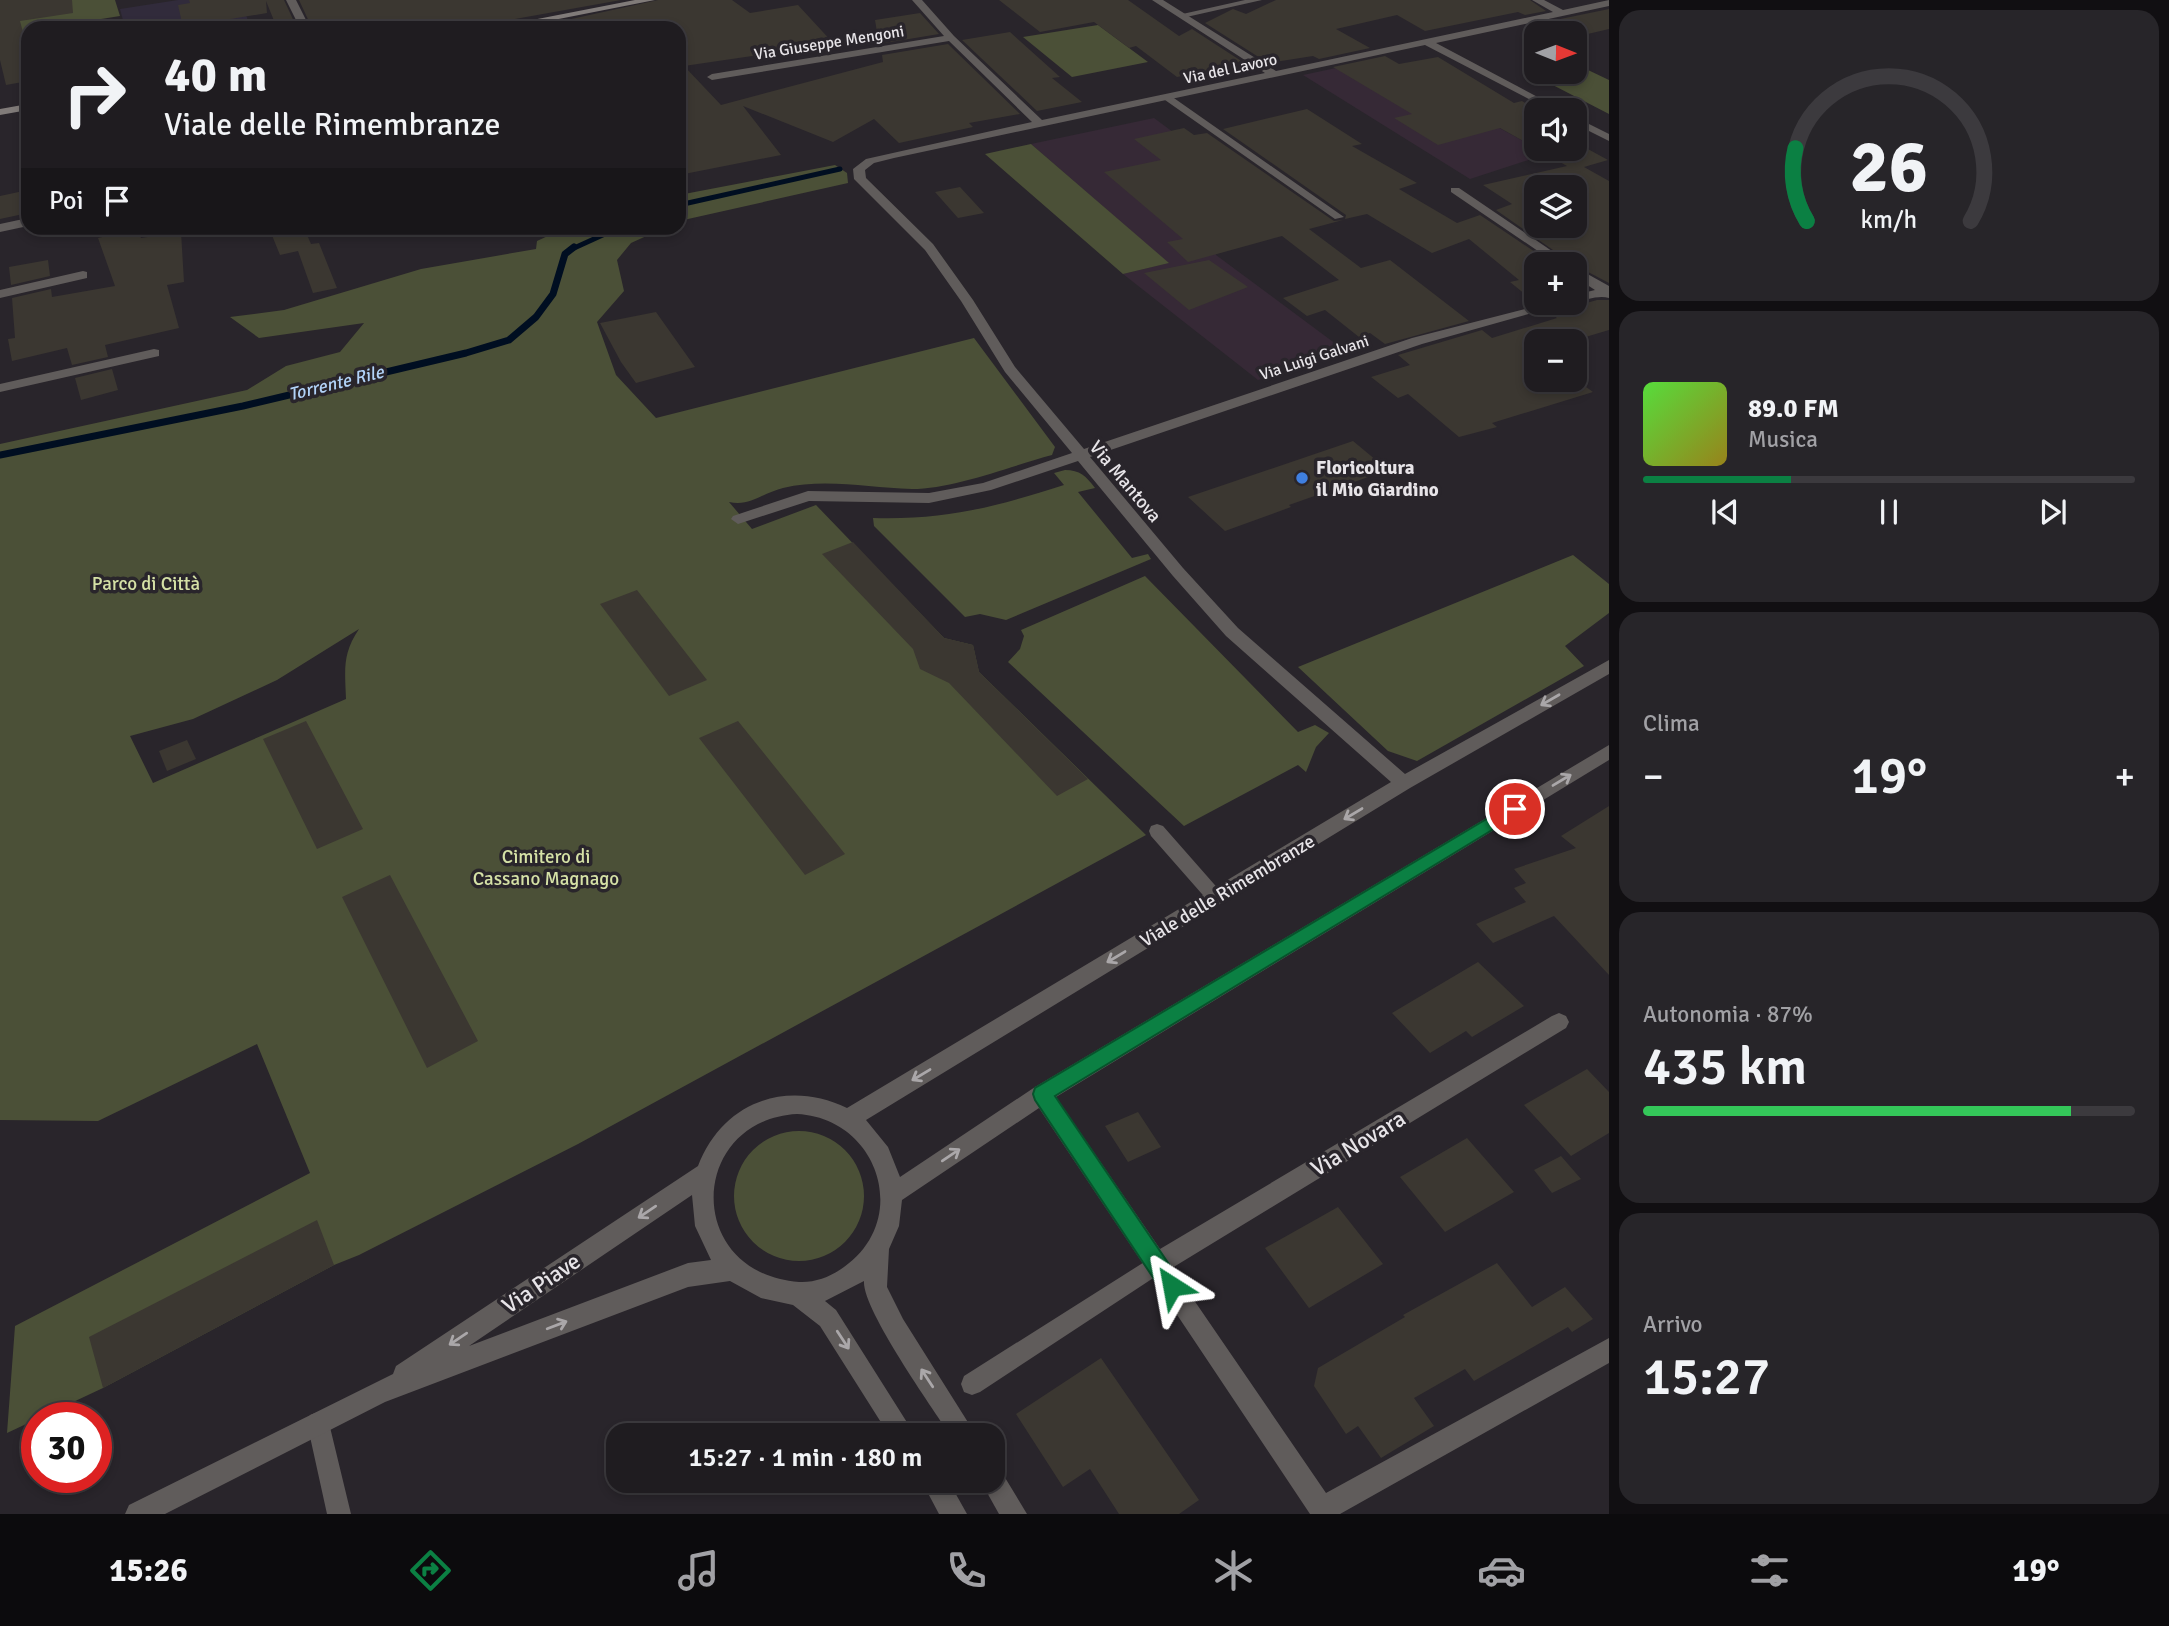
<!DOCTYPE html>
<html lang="it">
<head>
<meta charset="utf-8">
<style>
	:root { --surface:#1f1c20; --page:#272529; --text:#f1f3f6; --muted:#a1a1a5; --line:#3c3a3e; --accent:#0b8043 }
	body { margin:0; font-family:Signika,sans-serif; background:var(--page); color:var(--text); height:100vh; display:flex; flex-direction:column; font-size:26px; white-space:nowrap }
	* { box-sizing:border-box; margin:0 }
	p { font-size:23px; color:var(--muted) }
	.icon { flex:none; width:38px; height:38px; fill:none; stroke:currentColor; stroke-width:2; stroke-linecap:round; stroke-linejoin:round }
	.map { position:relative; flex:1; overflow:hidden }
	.drawer { display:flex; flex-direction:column; gap:10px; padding:10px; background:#110f12; width:560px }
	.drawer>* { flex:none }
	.hud { position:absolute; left:21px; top:21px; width:665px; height:214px; border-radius:21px; box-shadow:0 4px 10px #0003,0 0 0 2px var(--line); background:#1f1c20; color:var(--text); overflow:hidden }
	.needle { width:46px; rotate:91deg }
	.buttons { position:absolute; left:1524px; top:21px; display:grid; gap:14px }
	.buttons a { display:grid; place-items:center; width:63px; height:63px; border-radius:14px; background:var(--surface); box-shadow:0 4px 10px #0003,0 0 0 2px var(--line); font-size:35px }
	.speed { position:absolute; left:21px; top:1402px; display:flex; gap:14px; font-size:35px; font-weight:700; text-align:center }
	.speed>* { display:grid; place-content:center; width:91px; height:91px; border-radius:50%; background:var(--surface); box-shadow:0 4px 10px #0003,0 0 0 2px var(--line); line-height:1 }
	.speed .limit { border:10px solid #d22; background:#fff; color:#111 }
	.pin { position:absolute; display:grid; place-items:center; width:60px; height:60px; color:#fff; margin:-30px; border:4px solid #fff; border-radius:50%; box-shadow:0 2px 7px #0007 }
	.me { position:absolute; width:77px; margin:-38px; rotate:326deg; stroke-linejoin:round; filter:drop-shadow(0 0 5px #0008) }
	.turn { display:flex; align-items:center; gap:24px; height:147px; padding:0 28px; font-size:32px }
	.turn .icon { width:91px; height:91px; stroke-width:2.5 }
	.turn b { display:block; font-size:49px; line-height:60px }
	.then { display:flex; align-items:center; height:66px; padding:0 28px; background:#0003; gap:14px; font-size:26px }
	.big { font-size:52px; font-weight:600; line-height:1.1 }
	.drawer .card { flex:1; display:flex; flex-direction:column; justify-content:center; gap:10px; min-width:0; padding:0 24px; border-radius:21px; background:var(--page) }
	.drawer .dial { align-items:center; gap:0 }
	.dial svg { height:182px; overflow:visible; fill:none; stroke:var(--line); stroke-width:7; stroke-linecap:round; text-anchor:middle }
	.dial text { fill:var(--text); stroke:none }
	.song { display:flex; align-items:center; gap:21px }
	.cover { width:84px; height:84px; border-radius:10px; background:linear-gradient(135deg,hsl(110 70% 55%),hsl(50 70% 35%)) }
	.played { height:7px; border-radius:4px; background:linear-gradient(90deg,var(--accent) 30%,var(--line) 30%) }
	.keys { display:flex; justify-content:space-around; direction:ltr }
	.heat { display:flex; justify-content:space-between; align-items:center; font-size:38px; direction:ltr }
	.charge { height:10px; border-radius:5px; background:linear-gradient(90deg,#34c759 87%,var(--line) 0) }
	.trip { position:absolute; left:606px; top:1423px; width:399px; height:70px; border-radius:21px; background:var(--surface); box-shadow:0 4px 10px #0003,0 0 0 2px var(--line); font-weight:600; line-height:70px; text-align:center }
	.tabs { display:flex; height:112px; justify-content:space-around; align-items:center; background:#0c0b0d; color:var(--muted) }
	.tabs .icon { width:49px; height:49px }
	.tabs .current { color:var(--accent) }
	.tabs b { font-size:32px; color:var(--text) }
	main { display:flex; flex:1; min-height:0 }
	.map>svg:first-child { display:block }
</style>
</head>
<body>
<main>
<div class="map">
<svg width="1609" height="1514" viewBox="0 0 1609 1514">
	<rect width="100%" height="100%" fill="#29252b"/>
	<path fill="#362936" d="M1378 59 1450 101 1547 154 1470 179 1303 75Z
		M1154 118 1208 158 1216 255 1348 353 1258 380 1123 274 1168 263 1031 144Z"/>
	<path fill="#312b3b" d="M178 0H240L251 28H125L120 9Z"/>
	<path fill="#4b5037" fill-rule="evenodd" d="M0 0H115L120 16 45 28H28V31L0 35Z
		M1098 25 1148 62 1072 77 1023 37Z
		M1588 70 1609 80V114L1545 81Z
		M1031 144 1169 263 1123 274 985 154Z
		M835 165 847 173 848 183 679 221V195Z
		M565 228H664L631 243 617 260 624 291 597 322 616 375 656 418 974 338 1055 447 1052 455C1011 466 953 489 912 489 869 488 826 478 783 488 762 493 750 507 729 502L752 529 816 505 944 638 973 645 979 672 1146 835 578 1144 359 1255 334 1265 103 1388 7 1433 15 1326 310 1173 257 1044 98 1121 0 1120V444L247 390 286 366 340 352 364 323 259 338 230 317 284 310 421 269 536 249 537 241ZM359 629C342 654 345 670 346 699L153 783 130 736 193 719 277 680Z
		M1065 470C1080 470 1086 476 1095 488L1078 492 1132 558 1148 554 1151 559 1006 620 980 614 965 617 874 526 873 518C948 520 994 507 1064 485L1054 473Z
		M1573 555 1609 584V613L1565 646 1584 666 1417 761 1388 751 1298 667Z
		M1145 576 1298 732 1315 725 1329 733 1316 747 1306 772 1298 765 1184 826 1008 662 1020 649 1024 636 1021 630Z
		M734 1196a65 65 0 1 1 130 0a65 65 0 1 1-130 0Z"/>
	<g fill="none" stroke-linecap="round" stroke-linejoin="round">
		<path stroke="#000e21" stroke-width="5" d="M679 205 840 169
			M572 249 618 228"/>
		<path stroke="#000e21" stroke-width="7" d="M0 455 243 406 466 353 509 340 536 317 553 294 565 254 574 247"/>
	</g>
	<path fill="#3b3731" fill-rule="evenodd" d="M0 0H72L73 13 20 21 28 51V81L6 85 0 60Z
		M189 0H284L297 28H277L266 1 267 13 183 27 178 5 190 3Z
		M299 0H621L465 28H312Z
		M658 0H732L750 13 798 5 834 44 684 66 721 105 883 62 882 55 948 44 1020 114 969 123 973 127 899 143 874 119 833 142 743 106 781 155 679 175V28H558L553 23Z
		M999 0H1128L1179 36 1192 29 1249 66 1187 79 1182 76 1177 77 1136 46 1129 48 1094 22 1040 32Z
		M1276 0H1530L1546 11 1525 15 1518 12 1425 31 1397 15 1336 29 1370 48 1319 59 1313 56 1268 63 1205 23 1233 9 1246 14Z
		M1609 9V29L1575 37V33H1561L1541 23Z
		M920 13 939 34 879 44 875 20Z
		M1010 32 1060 77 1052 78 1082 102 1037 111 962 40Z
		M1385 56 1399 64 1438 57 1514 103 1522 101 1537 110 1536 148 1500 128 1438 145 1394 118 1412 114 1333 67Z
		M1307 109 1362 144 1352 146 1417 183 1399 189 1457 223 1480 215 1553 264H1536V303L1510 282 1519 280 1469 239 1432 253 1367 214 1345 219 1346 215 1223 129Z
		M1184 128 1194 135 1207 133 1334 221 1343 220 1309 229 1361 268 1390 260 1469 321 1385 344 1370 333 1359 337 1325 310 1307 316 1283 298 1339 280 1282 236 1188 262 1167 242 1183 239 1104 172 1161 160 1134 139Z
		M1575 142 1608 160 1584 167 1609 181V283L1573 264 1496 210 1512 204 1483 185 1567 166 1537 149H1575ZM1536 187H1575V226H1536Z
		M960 187 984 213 958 218 935 192Z
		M28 190V213L0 219V196Z
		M269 228H304L311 244 319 243 337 288 313 293 298 251 280 255Z
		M138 229 141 238 181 232 184 282 167 285 179 328 105 345 108 357 72 365 67 348 12 361 8 339 15 338 12 298 51 289 52 297 115 286 98 238Z
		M48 260 50 276 11 285 9 267Z
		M1209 260 1248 287 1189 310 1144 273Z
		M1597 300H1609V330L1572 341H1524L1536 350V380L1575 379 1593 392 1492 423 1497 427 1459 437 1408 394 1398 398 1371 377 1410 365 1398 355 1482 330 1492 338 1557 318 1548 311 1571 303 1576 306Z
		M656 312 695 367 636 383 621 362 600 323Z
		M112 369 118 390 81 400 75 378Z
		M1353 441 1388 470 1289 505 1291 507 1225 531 1188 497Z
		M853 542 944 638 973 645 979 672 1088 779 1057 796 949 683 920 669 913 649 822 554Z
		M637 590 707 680 669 696 600 604Z
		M306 721 363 829 317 849 263 739Z
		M738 721 845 854 805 875 699 738Z
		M187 740 196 759 167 771 159 751Z
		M1609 806V975L1554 916 1493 943 1476 924 1526 902 1514 888 1526 883 1514 869 1576 848 1561 836Z
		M390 875 478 1041 427 1068 342 897Z
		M1478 962 1524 1006 1472 1037 1466 1031 1430 1053 1392 1013Z
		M1587 1069 1609 1092V1133L1571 1156 1524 1105Z
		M1138 1112 1161 1147 1128 1162 1105 1126Z
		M1467 1138 1514 1192 1445 1232 1400 1177Z
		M1561 1156 1581 1179 1552 1193 1534 1170Z
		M1338 1207 1383 1264 1309 1308 1265 1248Z
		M317 1220 334 1265 103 1388 89 1337Z
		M1497 1263 1532 1307 1565 1287 1593 1319 1572 1332 1568 1327 1474 1381 1465 1369 1414 1398 1434 1426 1381 1458 1358 1426 1346 1434 1314 1386 1318 1368 1405 1317 1403 1315Z
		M1101 1358 1199 1500 1179 1514H1119L1090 1469 1063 1487 1016 1414Z"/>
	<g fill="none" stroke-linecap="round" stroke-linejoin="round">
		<path fill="#605c5b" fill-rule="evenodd" d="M1245 0H1262L1182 18 1178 15Z
			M1165 96H1171L1344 217 1335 219 1165 100Z
			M1157 824 1163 826 1221 892 1224 897 1221 902 1215 904 1209 902 1151 836 1149 831 1151 826Z
			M1157 1254 1164 1257 1167 1264 1164 1271 980 1392 972 1395 964 1392 961 1384 964 1376Z
			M318 1412 326 1415 329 1423 351 1514H327L307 1423 310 1415Z"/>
		<path fill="#605c5b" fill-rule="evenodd" d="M286 0H296L310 28H300Z
			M912 0H922L954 36 1042 120 1265 73 1152 0H1163L1276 71 1553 12 1532 0H1544L1563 10 1609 0V6L1436 43 1562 110H1550L1425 45 894 158 874 163 865 170 866 178 933 244 973 300 1015 367 1084 449 1412 338 1548 303H1568L1422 344 1090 457 1183 568 1238 628 1405 774 1609 660V674L1410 788 866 1120 888 1147 900 1177 1035 1087 1609 745V760L1056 1097 1160 1249 1552 1016 1559 1013 1566 1016 1569 1022 1566 1028 1172 1268 1326 1493 1609 1338V1363L1340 1514H1310L1039 1108 902 1200 899 1226 889 1249 887 1287 903 1319 976 1435H950C932 1407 862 1309 864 1281L825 1301 836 1310 915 1435H889L820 1326 793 1305 761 1298 730 1281 688 1287 385 1402 165 1514H125L129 1505 393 1374 396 1366 698 1166C723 1102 786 1079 847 1108L1391 782 1226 636 1173 576 1078 461 991 490 929 503 809 501 738 524 731 519 733 516 808 491 929 493 983 483 1072 453 1005 372 961 301 925 250 854 179 853 169 866 159 1032 122 949 41 712 80 707 77 712 74 944 36ZM797 1114C878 1118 912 1219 844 1267 832 1276 815 1283 799 1282 683 1273 688 1120 797 1114ZM692 1195 695 1226 711 1260 688 1263 469 1346Z
			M1575 117 1609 134V141L1575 124Z
			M1451 188H1459L1571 264H1557L1451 192Z
			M28 218V226L0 232V224Z
			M247 228H259L260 230 254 234Z
			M1575 267 1609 286V298C1598 295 1586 300 1575 303V295L1595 290 1575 277Z
			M83 271 87 272V278L0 298V290Z
			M154 349 159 350V356L0 392V384Z
			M992 1467 1001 1471 1027 1514H999L980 1480H992Z
			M921 1480H948L967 1514H939Z"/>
		<path fill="#807b79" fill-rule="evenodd" d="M635 0H655L513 28H492Z
			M28 104V110L0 115V109Z"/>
	</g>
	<defs><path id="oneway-shaft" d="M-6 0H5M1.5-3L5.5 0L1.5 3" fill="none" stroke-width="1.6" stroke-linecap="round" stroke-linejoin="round" transform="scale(1.75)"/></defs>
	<g stroke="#aaa7a9">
		<use href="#oneway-shaft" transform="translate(1550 700) rotate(150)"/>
		<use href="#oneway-shaft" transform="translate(1562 780) rotate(-31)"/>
		<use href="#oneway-shaft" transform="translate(1353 814) rotate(149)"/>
		<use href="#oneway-shaft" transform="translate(1116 957) rotate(149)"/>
		<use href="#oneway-shaft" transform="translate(921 1075) rotate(149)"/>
		<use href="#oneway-shaft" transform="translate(951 1155) rotate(-34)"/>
		<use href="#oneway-shaft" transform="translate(647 1212) rotate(146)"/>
		<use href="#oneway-shaft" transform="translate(557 1325) rotate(-21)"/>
		<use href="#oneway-shaft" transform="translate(458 1339) rotate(146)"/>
		<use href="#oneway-shaft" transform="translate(843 1340) rotate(57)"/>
		<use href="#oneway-shaft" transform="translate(927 1378) rotate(-123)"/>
	</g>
	<path fill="#0b8043" stroke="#07532c" stroke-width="2" d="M1515 802 1523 809 1520 813 1055 1096 1179 1279 1182 1286 1179 1294 1172 1297 1164 1294 1035 1100 1033 1094 1035 1088Z"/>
	<circle fill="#3f7fe0" stroke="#29252b" stroke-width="2.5" cx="1302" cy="478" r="7"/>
	<g text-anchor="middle" stroke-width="7" stroke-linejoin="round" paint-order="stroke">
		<g font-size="16" fill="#e7e4e8" stroke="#29252b">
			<text transform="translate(829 42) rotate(-9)" y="6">Via Giuseppe Mengoni</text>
			<text transform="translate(1230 68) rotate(-12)" y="6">Via del Lavoro</text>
			<text transform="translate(1314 357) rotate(-18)" y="6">Via Luigi Galvani</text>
		</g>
		<g font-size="18" font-style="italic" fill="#b2d3f8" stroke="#29252b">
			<text transform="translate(336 383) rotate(-14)" y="6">Torrente Rile</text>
		</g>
		<g font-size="19" font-weight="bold" fill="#e7e4e8" stroke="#29252b" text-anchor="start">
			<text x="1316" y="474">Floricoltura<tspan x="1316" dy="22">il Mio Giardino</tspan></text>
		</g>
		<g font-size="19" fill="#e7e4e8" stroke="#29252b">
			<text transform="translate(1126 481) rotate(50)" y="7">Via Mantova</text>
			<text transform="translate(1227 890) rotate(-31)" y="7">Viale delle Rimembranze</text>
		</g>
		<g font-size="19" fill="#d5e1a6" stroke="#29252b">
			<text x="146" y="590">Parco di Città</text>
			<text x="546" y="863">Cimitero di<tspan x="546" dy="22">Cassano Magnago</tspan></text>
		</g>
		<g font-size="23" fill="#e7e4e8" stroke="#29252b">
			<text transform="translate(1358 1143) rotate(-31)" y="8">Via Novara</text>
			<text transform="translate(541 1283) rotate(-34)" y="8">Via Piave</text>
		</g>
	</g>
</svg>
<div class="buttons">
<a><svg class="needle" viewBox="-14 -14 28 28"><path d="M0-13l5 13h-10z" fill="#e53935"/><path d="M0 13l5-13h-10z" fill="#a1a1a5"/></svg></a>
<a><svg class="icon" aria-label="sound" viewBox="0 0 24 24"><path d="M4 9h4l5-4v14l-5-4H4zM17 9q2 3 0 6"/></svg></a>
<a><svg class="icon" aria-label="layers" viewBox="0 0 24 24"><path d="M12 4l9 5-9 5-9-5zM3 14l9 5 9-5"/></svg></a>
<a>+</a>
<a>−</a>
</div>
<div class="speed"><div class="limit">30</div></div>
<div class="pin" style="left:1515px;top:809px;background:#d93025"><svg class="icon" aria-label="arrive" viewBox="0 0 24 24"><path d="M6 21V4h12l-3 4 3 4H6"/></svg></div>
<svg class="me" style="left:1172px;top:1286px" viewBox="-20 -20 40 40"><path d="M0-17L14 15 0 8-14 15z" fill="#0b8043" stroke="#fff" stroke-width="4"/></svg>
<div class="trip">15:27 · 1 min · 180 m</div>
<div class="hud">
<div class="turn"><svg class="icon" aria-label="right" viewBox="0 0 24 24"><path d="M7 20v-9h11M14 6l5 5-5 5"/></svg><div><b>40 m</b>Viale delle Rimembranze</div></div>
<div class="then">Poi<svg class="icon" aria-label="arrive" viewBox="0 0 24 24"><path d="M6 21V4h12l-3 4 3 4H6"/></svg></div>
</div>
</div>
<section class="drawer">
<div class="card dial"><svg viewBox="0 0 100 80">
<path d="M14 69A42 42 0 1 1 86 69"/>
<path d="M14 69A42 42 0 0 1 9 37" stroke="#0b8043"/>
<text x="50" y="56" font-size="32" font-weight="700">26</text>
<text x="50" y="72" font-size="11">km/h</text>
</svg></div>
<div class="card">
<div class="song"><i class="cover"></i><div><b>89.0 FM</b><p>Musica</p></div></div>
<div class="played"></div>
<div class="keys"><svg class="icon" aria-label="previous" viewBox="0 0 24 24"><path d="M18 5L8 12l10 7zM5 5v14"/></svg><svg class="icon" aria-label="pause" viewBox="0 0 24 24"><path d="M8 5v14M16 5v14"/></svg><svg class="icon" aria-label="next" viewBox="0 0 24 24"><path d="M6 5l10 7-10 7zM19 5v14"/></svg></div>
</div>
<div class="card"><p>Clima</p>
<div class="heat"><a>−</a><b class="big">19°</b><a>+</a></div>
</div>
<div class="card"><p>Autonomia · 87%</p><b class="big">435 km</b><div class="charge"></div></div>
<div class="card"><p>Arrivo</p><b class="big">15:27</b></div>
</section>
</main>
<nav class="tabs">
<b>15:26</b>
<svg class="icon current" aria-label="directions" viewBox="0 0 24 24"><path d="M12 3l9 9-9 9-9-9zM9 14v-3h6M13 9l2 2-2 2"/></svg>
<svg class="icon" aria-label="music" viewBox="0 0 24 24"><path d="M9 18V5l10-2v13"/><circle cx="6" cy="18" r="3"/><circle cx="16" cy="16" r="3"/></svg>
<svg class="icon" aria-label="phone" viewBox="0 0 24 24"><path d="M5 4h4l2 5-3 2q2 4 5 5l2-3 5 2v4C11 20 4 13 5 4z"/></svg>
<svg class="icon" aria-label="climate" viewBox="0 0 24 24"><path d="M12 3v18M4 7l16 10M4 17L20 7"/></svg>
<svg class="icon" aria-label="car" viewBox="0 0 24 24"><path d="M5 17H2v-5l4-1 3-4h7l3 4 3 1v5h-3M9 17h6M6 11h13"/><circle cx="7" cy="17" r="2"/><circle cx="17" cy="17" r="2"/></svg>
<svg class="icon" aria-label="filters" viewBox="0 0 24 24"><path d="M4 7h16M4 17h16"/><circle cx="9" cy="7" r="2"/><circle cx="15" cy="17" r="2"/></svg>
<b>19°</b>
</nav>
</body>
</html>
